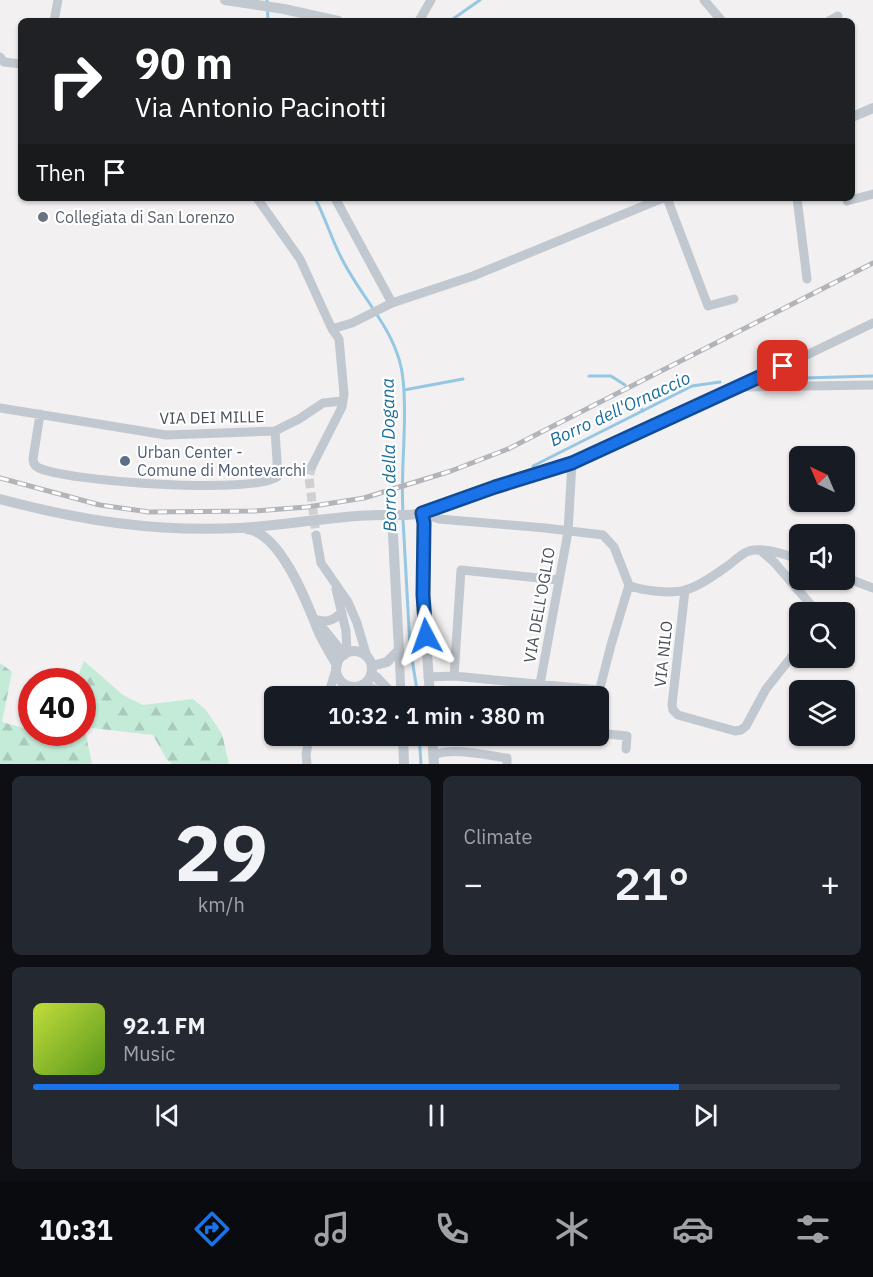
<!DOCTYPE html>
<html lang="en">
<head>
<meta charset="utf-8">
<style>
	:root { --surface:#171b24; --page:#242831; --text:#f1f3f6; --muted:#9ea1a6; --line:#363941; --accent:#1a73e8 }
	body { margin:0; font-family:"IBM Plex Sans",sans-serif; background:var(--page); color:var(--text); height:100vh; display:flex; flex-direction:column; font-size:22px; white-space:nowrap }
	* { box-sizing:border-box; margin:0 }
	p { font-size:20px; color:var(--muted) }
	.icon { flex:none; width:33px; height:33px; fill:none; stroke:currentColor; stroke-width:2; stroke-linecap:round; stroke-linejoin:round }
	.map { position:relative; height:764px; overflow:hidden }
	.sheet { display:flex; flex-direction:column; gap:12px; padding:12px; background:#0d0f14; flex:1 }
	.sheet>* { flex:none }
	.hud { position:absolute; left:18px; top:18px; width:837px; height:183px; border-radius:9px; box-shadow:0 2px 4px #0004; background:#202124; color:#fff; overflow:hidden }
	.needle { width:39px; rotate:316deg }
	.buttons { position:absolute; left:789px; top:446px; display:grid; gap:12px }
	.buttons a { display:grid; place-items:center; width:66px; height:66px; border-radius:9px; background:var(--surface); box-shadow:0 2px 4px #0004; font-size:30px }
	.speed { position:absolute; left:18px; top:668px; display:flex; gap:12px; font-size:30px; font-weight:700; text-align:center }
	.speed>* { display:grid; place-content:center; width:78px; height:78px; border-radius:50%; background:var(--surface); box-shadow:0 2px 4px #0004; line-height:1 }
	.speed .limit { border:9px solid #d22; background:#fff; color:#111 }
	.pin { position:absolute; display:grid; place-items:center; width:51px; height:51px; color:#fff; margin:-26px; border-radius:12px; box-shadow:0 3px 9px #0006 }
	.me { position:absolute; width:66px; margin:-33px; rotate:356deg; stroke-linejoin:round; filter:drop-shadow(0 0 4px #0008) }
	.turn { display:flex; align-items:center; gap:21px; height:126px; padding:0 18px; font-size:27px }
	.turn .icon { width:78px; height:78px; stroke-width:2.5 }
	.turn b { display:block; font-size:42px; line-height:51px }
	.then { display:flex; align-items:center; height:57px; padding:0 18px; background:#0003; gap:12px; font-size:22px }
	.big { font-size:45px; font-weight:600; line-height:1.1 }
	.sheet .widget { flex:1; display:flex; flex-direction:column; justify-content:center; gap:9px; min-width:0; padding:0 21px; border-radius:9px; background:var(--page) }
	.sheet .dial { align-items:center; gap:0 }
	.dial b { font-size:78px; line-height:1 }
	.song { display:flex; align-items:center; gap:18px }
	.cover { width:72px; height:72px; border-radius:9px; background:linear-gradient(135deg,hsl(70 70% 55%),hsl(90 70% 35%)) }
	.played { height:6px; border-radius:3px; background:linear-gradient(90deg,var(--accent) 80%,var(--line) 80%) }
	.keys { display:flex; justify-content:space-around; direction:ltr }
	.heat { display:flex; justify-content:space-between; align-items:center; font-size:33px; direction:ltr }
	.sheet .tiles { flex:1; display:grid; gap:12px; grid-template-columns:1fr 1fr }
	.widget:last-child { grid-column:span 2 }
	.trip { position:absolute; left:264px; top:686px; width:345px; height:60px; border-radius:9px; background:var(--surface); box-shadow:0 2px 4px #0004; font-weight:600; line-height:60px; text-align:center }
	.menu { display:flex; height:96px; justify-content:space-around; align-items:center; background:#090b0e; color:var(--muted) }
	.menu .icon { width:42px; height:42px }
	.menu .on { color:var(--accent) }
	.menu b { font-size:27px; color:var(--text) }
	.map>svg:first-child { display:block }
</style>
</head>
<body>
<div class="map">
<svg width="873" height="764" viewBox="0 0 873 764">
	<defs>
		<pattern id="forest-firs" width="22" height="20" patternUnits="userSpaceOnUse" patternTransform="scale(1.5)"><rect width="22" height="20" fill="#c4ead8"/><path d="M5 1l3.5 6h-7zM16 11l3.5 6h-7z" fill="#aacabc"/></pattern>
	</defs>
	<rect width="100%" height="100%" fill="#f2f0f0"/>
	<path fill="url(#forest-firs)" d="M84 661 123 695 143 705 193 699 206 710 222 734 229 764H172L167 760 153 735 84 727 92 763 90 764H0V663L12 672 2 722 31 730 32 732 54 736 56 732H82V681H76Z"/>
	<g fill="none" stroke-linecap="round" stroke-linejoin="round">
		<path stroke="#96c7e2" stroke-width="3" d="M267 0 268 21
			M450 21 480 0
			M315 198C326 219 332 241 343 261 363 300 399 334 403 379 408 423 400 468 403 512
			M589 376H611L625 385
			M769 379 873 376
			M404 390 463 379
			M635 399 643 411
			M533 466 692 386 720 382
			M403 519 410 647 418 696
			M419 735 421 764"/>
		<path stroke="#d0d0d2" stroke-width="9" stroke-dasharray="9 4.5" stroke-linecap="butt" d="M312 466 309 477 316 535"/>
		<path stroke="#c2c8d0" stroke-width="9" d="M704 0 722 21
			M54 21 58 0
			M419 21 431 0
			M829 21 838 16
			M0 57 4 62 21 64
			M257 198 300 259 332 329 339 339 344 394 342 407 312 466
			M335 198 392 303
			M667 198 708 306 734 299
			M797 198 807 279
			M847 198V201L873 194
			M332 329 352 323 392 303 473 276 663 198
			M743 387 873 385
			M0 408 166 435 275 431 299 419 323 403 342 401
			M40 414 33 459C34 463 33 464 37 467 64 482 258 495 278 476L275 431
			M422 513 495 487 572 463 740 387 873 323
			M422 513 439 519 545 528 603 535 614 547 629 585 611 645 598 696
			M316 535 321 563 348 602 357 623 367 657
			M760 550 774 562 817 612
			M844 577 873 588
			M629 585C641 591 672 594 685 590 698 587 715 575 726 567 734 562 740 554 749 551 766 547 784 554 800 560
			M336 589 346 631 347 653
			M685 590 672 705 673 710 678 715 735 731 741 730 746 726 766 689 800 646
			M314 619C327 623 333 621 342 612
			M399 650 401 696
			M454 676 461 570 558 580
			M428 677 454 676 599 690
			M540 684 568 532 572 463
			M328 696 336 669
			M341 696 352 687
			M598 733 627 736 626 749
			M433 755C455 747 484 755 507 758V764
			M307 764 306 754 310 735"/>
		<path stroke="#c2c8d0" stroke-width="10" d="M225 0 284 9 338 21
			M852 117 873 108
			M0 499C82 521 155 532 240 528 272 526 304 521 336 518 352 516 369 515 386 515 398 515 410 516 422 513L424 523 423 595 430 696
			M247 529C280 533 306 600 317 628 322 641 330 653 337 665
			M323 629 344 655
			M336 669a18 18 0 1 1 36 0a18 18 0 1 1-36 0Z
			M372 666 387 662 399 650 392 515
			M371 674 376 677 394 696
			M364 684 385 696
			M403 735 404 764
			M432 735 434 764"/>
		<defs>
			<path id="rail" d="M0 478 100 505 149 512 255 511 307 507 364 498 451 471 508 449 873 263"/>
		</defs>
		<use href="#rail" stroke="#b3b4b9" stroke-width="5"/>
		<use href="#rail" stroke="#fff" stroke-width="3" stroke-dasharray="9" stroke-linecap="butt"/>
	</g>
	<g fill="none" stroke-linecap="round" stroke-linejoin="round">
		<defs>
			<path id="route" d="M426 636 423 595 424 523 422 513 495 487 572 463 783 366"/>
		</defs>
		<use href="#route" stroke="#114b97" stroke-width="15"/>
		<use href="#route" stroke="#1a73e8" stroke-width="10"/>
	</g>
	<circle fill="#6b7280" stroke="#fff" stroke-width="2" cx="43" cy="217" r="6"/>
	<circle fill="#5c6f8a" stroke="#fff" stroke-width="2" cx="125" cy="461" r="6"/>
	<g text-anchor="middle" stroke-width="4.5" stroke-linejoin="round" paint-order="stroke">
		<g font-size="16" fill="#5b616d" stroke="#fff" text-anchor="start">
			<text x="55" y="223">Collegiata di San Lorenzo</text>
		</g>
		<g font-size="16" fill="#4a505b" stroke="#fff">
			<text transform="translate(212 417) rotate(-1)" y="6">VIA DEI MILLE</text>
			<text transform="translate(539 605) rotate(-80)" y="6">VIA DELL'OGLIO</text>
			<text transform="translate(663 654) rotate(-84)" y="6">VIA NILO</text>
		</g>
		<g font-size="16" fill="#4e5e75" stroke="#fff" text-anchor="start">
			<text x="137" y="458">Urban Center -<tspan x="137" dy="18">Comune di Montevarchi</tspan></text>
		</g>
		<g font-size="18" font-style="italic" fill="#1d6f9b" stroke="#fff">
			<text transform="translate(620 409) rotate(-25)" y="6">Borro dell'Ornaccio</text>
			<text transform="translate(389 455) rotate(-91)" y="6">Borro della Dogana</text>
		</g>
	</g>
</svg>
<div class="buttons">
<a><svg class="needle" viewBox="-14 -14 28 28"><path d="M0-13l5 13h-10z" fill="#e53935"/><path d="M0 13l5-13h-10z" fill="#9ea1a6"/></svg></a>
<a><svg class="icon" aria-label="sound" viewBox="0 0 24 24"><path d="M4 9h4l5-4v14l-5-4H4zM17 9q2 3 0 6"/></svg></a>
<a><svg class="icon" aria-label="search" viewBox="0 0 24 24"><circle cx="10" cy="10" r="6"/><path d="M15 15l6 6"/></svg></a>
<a><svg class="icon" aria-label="layers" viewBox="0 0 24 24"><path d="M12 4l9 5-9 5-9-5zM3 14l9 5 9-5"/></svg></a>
</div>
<div class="speed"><div class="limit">40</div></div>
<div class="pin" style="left:783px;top:366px;background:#d93025"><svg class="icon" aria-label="arrive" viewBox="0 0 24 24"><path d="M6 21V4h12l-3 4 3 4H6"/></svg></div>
<svg class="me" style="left:426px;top:636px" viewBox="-20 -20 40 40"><path d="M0-17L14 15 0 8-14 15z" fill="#1a73e8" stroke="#fff" stroke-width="4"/></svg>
<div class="trip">10:32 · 1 min · 380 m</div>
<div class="hud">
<div class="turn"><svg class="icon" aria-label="right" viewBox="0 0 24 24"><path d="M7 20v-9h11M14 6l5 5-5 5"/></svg><div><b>90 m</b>Via Antonio Pacinotti</div></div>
<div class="then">Then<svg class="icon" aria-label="arrive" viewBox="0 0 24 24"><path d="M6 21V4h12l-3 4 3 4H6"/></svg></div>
</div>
</div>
<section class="sheet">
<div class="tiles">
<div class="widget dial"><b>29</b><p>km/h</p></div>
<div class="widget"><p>Climate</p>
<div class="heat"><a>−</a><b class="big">21°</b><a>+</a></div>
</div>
<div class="widget">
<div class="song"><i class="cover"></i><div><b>92.1 FM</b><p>Music</p></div></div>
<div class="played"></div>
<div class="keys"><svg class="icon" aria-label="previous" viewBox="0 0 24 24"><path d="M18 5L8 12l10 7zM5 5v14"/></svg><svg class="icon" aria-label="pause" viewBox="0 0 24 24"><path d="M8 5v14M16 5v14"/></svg><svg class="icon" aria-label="next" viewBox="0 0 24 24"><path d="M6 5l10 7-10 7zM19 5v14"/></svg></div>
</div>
</div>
</section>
<nav class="menu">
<b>10:31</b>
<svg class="icon on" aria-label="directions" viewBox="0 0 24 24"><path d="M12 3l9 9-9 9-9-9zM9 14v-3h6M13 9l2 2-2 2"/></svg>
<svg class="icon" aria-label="music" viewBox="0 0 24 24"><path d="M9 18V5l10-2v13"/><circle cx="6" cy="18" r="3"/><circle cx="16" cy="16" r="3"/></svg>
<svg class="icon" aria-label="phone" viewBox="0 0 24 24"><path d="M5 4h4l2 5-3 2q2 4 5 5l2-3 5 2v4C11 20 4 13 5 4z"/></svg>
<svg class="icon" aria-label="climate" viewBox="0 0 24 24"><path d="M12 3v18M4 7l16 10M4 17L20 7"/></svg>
<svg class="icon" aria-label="car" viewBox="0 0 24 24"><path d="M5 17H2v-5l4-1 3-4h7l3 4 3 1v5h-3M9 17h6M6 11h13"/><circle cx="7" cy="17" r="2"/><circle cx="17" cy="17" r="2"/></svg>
<svg class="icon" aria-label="filters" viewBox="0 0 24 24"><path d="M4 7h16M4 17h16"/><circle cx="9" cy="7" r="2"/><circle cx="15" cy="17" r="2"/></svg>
</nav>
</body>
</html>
